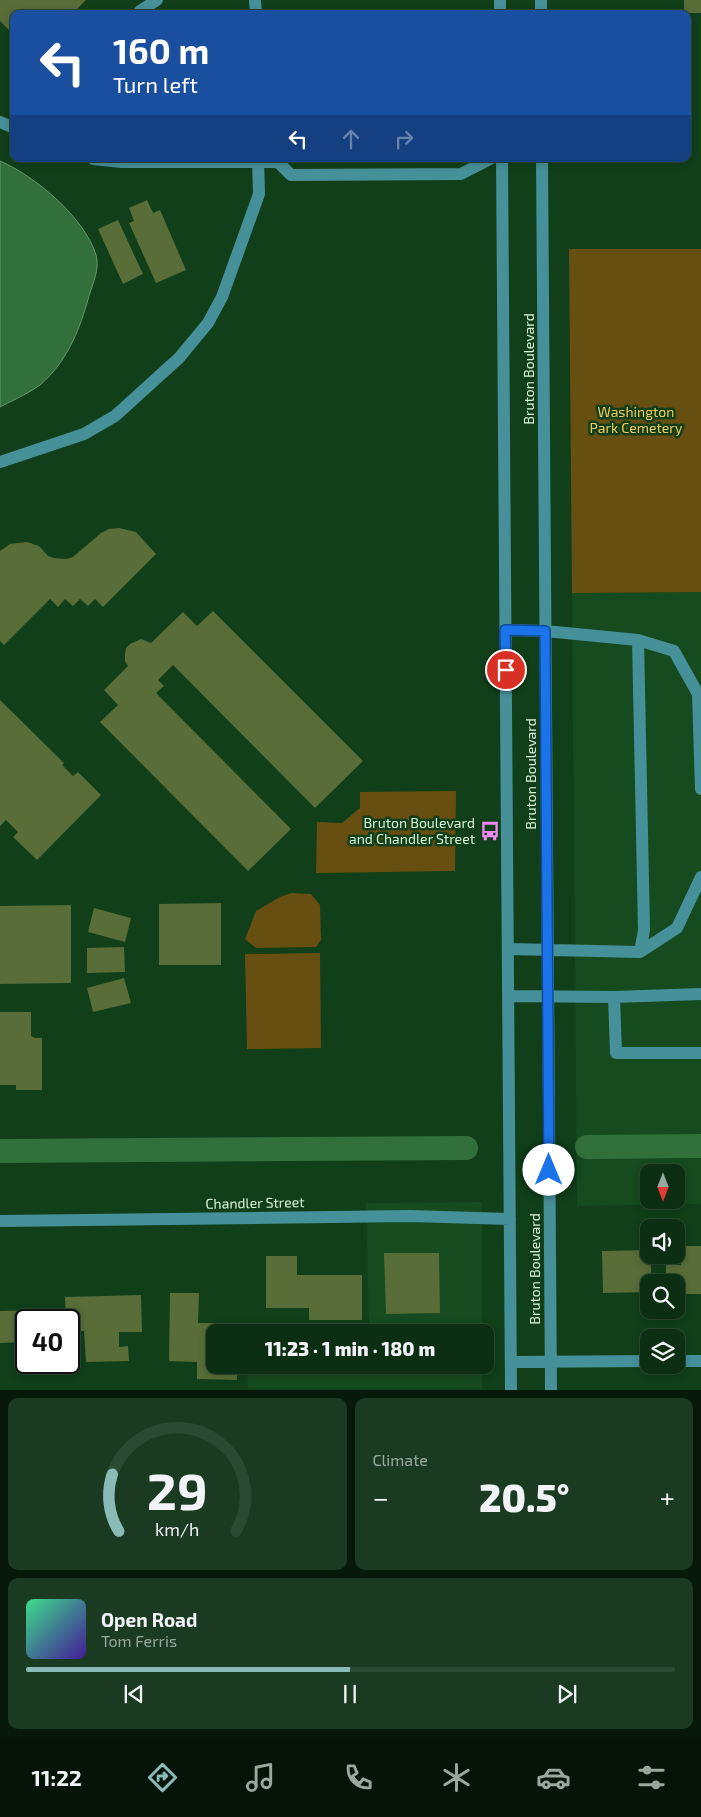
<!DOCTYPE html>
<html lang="en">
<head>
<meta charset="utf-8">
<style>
	:root { --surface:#0c2f13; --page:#1a3b21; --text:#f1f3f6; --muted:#9aa9a0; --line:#2c4a33; --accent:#8bbbb9 }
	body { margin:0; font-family:"Exo 2",sans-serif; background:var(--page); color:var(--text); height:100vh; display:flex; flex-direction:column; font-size:19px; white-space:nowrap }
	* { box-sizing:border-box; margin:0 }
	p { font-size:16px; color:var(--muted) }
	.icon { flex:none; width:28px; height:28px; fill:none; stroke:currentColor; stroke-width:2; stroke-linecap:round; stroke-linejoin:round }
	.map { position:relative; height:1390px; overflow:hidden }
	.side { display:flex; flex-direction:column; gap:8px; padding:8px; background:#071a0a; flex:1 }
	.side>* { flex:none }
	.banner { position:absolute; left:10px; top:10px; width:681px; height:152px; border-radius:10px; box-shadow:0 2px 8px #0003,0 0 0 1px var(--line); background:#1a4fa0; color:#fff; overflow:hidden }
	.needle { width:32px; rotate:180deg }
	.fabs { position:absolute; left:640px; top:1164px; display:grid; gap:10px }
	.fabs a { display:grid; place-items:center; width:45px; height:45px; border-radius:10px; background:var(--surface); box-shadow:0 2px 8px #0003,0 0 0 1px var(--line); font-size:25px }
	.speed { position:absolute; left:15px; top:1309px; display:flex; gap:10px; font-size:25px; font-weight:700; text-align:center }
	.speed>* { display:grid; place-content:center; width:65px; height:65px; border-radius:50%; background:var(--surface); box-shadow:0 2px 8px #0003,0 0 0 1px var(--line); line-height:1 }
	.speed .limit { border:2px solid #111; border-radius:8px; background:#fff; color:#111 }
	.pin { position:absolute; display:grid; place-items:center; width:42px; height:42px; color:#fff; margin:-21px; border:2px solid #fff; border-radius:50%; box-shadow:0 1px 5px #0007 }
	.me { position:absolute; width:55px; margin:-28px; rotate:0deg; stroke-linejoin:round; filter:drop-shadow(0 0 4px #0008) }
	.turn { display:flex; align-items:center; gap:18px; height:105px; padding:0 20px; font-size:22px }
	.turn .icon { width:65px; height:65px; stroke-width:2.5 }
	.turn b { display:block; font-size:35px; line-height:42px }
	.lanes { display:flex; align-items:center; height:48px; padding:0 20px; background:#0003; justify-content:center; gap:25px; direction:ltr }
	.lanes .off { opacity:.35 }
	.big { font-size:38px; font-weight:800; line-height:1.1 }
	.side .tile { flex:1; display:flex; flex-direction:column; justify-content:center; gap:8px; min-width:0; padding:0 18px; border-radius:10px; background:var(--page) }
	.side .dial { align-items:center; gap:0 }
	.dial svg { height:130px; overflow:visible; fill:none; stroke:var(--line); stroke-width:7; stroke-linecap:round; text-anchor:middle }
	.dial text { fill:var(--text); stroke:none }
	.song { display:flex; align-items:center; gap:15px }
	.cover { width:60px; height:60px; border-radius:8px; background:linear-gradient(135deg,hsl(150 70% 55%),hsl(260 70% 35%)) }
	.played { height:5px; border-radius:2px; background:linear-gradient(90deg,var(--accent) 50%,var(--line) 50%) }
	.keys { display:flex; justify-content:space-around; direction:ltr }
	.heat { display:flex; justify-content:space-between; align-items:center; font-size:28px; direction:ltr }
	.side .tiles { flex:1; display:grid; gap:8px; grid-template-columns:1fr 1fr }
	.tile:last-child { grid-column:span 2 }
	.trip { position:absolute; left:206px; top:1324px; width:288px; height:50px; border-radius:10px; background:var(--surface); box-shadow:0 2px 8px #0003,0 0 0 1px var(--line); font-weight:800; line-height:50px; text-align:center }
	.tabs { display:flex; height:80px; justify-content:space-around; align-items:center; background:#051308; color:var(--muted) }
	.tabs .icon { width:35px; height:35px }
	.tabs .selected { color:var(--accent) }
	.tabs b { font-size:22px; color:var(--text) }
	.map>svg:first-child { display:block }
</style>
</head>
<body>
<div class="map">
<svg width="701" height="1390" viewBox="0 0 701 1390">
	<rect width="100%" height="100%" fill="#103f19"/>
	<path fill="#154b1e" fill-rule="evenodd" d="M701 592V1204L577 1206 572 593ZM649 1172H676V1200H649Z
		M482 1202V1332H246V1327L369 1324 366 1203Z
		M247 1365H482V1389H248Z"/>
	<path fill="#674f12" d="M569 249H701V592L572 593Z
		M456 791 455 871 316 873 317 822 342 823 360 808V792Z
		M291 893 311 894 320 905 321 940 316 947 256 948 245 939 256 911 280 897Z
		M320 953 321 1048 247 1049 245 954Z"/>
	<path fill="#32703b" stroke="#64976b" d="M0 161C35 176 85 218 96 255 100 268 93 283 89 296 80 329 67 362 40 385 28 394 13 400 0 407Z"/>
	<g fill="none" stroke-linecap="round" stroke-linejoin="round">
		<path stroke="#32703b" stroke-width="24" d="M587 1147 701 1146
			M0 1151 466 1148"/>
	</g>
	<path fill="#586d38" d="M0 0H86L72 14H14V35L0 21Z
		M684 0H701V13H684Z
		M147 200 153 213 160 210 186 270 156 283 129 223 134 221 129 208Z
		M118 220 143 274 123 284 98 229Z
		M119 528 136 532 156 554 103 607 95 599 88 606 80 599 73 606 65 599 58 607 50 599 4 645 0 641V551L10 544 27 542 39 546 48 556 54 558 66 559 73 557 101 533 109 529Z
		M213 611 363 761 315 808 173 665 158 680 164 686 156 693 291 829 248 871 100 722 118 705 104 690 128 666 125 661V654L126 648 130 644 141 639 151 643 183 612 197 626Z
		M0 700 64 763 62 765 73 776 78 772 101 795 37 860 13 837 18 832 6 820 0 826Z
		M221 903V965H159V904Z
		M71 905V983L0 984V906Z
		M94 908 131 918 125 942 88 932Z
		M124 947 125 972 87 973V948Z
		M124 978 131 1003 93 1012 87 988Z
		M0 1012H31V1036L35 1038H42V1090H16V1085H0Z
		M681 1246H701V1294H676V1282H666V1265H681Z
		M649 1250V1255H651V1282H649V1292L603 1293 602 1251Z
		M384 1253H439L440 1313 386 1314Z
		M266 1256H297V1275H362V1320H309V1308H266Z
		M170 1293H199L198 1323H238V1332H215V1365H237V1380L197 1379V1362L169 1361Z
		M141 1295 142 1332H119V1347L128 1346 129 1361 86 1362 84 1331H69V1320H66L65 1297Z
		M45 1310V1320H26V1342L0 1343V1311Z"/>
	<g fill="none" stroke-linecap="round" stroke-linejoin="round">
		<path stroke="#46909a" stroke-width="12" d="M255 0 256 14
			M500 0V14
			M541 0V14
			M138 14 140 11 157 0
			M0 122 14 128
			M93 159 122 162H278L291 175 461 174 490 159
			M502 159 511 1390
			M542 159 551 1390
			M0 462 84 434 115 416 179 358 208 323 222 297 259 194 258 159
			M505 630 545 631 638 640 674 651 698 694 701 789
			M638 640 644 930 640 952
			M508 949 640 952 677 928 701 877
			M508 996 614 997 701 994
			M614 997 616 1053H701
			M0 1221 410 1216 510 1219
			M676 1361H701
			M511 1362 649 1361"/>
	</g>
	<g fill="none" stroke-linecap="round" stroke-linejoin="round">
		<defs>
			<path id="route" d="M506 670 505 630 545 631 549 1170"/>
		</defs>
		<use href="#route" stroke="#114b97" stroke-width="12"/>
		<use href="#route" stroke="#1a73e8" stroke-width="9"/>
	</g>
	<defs>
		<symbol id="bus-bare" viewBox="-9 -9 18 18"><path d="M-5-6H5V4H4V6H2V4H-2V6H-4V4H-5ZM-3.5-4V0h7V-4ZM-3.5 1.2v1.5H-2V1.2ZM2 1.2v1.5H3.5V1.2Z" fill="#f28af3" stroke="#103f19" stroke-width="2.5" paint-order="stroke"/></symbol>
	</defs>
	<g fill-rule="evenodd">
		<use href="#bus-bare" x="476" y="817" width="28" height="28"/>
	</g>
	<g text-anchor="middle" stroke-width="5" stroke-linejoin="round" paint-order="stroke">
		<g font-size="14" fill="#d9f2da" stroke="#103f19">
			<text transform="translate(529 369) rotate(-90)" y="5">Bruton Boulevard</text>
			<text transform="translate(531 774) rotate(-90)" y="5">Bruton Boulevard</text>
			<text transform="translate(255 1203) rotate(-1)" y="5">Chandler Street</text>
			<text transform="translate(535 1269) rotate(-90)" y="5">Bruton Boulevard</text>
		</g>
		<g font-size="14" fill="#f6c95c" stroke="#103f19">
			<text x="636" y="417">Washington<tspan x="636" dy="16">Park Cemetery</tspan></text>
		</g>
		<g font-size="14" fill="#d9f2da" stroke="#103f19" text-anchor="end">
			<text x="475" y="828">Bruton Boulevard<tspan x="475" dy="16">and Chandler Street</tspan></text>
		</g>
	</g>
</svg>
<div class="fabs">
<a><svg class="needle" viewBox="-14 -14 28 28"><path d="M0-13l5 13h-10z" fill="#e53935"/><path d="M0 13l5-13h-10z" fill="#9aa9a0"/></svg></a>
<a><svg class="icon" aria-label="sound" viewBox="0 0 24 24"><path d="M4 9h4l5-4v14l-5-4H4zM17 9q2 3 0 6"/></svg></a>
<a><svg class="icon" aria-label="search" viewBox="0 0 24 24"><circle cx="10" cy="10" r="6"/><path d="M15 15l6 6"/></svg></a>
<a><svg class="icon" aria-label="layers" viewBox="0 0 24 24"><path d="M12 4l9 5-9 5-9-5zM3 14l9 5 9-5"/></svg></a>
</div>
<div class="speed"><div class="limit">40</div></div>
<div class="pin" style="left:506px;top:670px;background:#d93025"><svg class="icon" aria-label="arrive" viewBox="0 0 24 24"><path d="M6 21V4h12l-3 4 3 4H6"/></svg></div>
<svg class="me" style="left:549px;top:1170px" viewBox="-20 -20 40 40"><circle r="19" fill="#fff"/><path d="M0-13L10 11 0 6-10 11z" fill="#1a73e8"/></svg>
<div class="trip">11:23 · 1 min · 180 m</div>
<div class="banner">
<div class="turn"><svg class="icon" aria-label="left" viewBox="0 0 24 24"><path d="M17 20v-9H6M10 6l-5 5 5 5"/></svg><div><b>160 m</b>Turn left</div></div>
<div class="lanes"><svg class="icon" aria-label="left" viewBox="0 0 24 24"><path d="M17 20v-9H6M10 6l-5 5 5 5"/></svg><svg class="icon off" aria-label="ahead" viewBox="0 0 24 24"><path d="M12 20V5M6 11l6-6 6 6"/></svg><svg class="icon off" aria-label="right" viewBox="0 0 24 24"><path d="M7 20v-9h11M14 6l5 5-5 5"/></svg></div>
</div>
</div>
<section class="side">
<div class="tiles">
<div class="tile dial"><svg viewBox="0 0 100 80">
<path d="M14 69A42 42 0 1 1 86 69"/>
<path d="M14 69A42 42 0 0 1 10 34" stroke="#8bbbb9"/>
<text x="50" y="56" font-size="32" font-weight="700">29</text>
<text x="50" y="72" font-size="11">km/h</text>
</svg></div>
<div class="tile"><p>Climate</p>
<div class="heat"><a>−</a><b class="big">20.5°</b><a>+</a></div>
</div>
<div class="tile">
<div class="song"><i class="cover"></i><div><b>Open Road</b><p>Tom Ferris</p></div></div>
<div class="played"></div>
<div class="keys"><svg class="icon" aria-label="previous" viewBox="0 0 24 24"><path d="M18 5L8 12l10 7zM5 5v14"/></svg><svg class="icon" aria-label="pause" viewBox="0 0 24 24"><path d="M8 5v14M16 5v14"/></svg><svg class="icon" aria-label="next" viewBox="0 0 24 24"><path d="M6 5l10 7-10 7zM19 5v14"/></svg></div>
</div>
</div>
</section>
<nav class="tabs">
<b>11:22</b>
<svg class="icon selected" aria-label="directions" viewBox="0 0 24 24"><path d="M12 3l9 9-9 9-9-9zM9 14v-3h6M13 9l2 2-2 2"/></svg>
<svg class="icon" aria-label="music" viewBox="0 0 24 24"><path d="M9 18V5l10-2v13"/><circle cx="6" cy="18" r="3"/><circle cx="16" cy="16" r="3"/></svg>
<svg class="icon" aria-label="phone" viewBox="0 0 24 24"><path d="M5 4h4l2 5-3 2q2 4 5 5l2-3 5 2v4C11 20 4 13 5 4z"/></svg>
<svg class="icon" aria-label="climate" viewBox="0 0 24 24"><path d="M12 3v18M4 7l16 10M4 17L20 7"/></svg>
<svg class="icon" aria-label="car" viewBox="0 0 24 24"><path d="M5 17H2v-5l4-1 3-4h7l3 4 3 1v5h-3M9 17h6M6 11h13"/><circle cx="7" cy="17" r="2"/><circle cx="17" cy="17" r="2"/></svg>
<svg class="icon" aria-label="filters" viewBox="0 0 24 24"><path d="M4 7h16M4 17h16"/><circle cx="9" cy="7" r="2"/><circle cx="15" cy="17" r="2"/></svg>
</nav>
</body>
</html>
